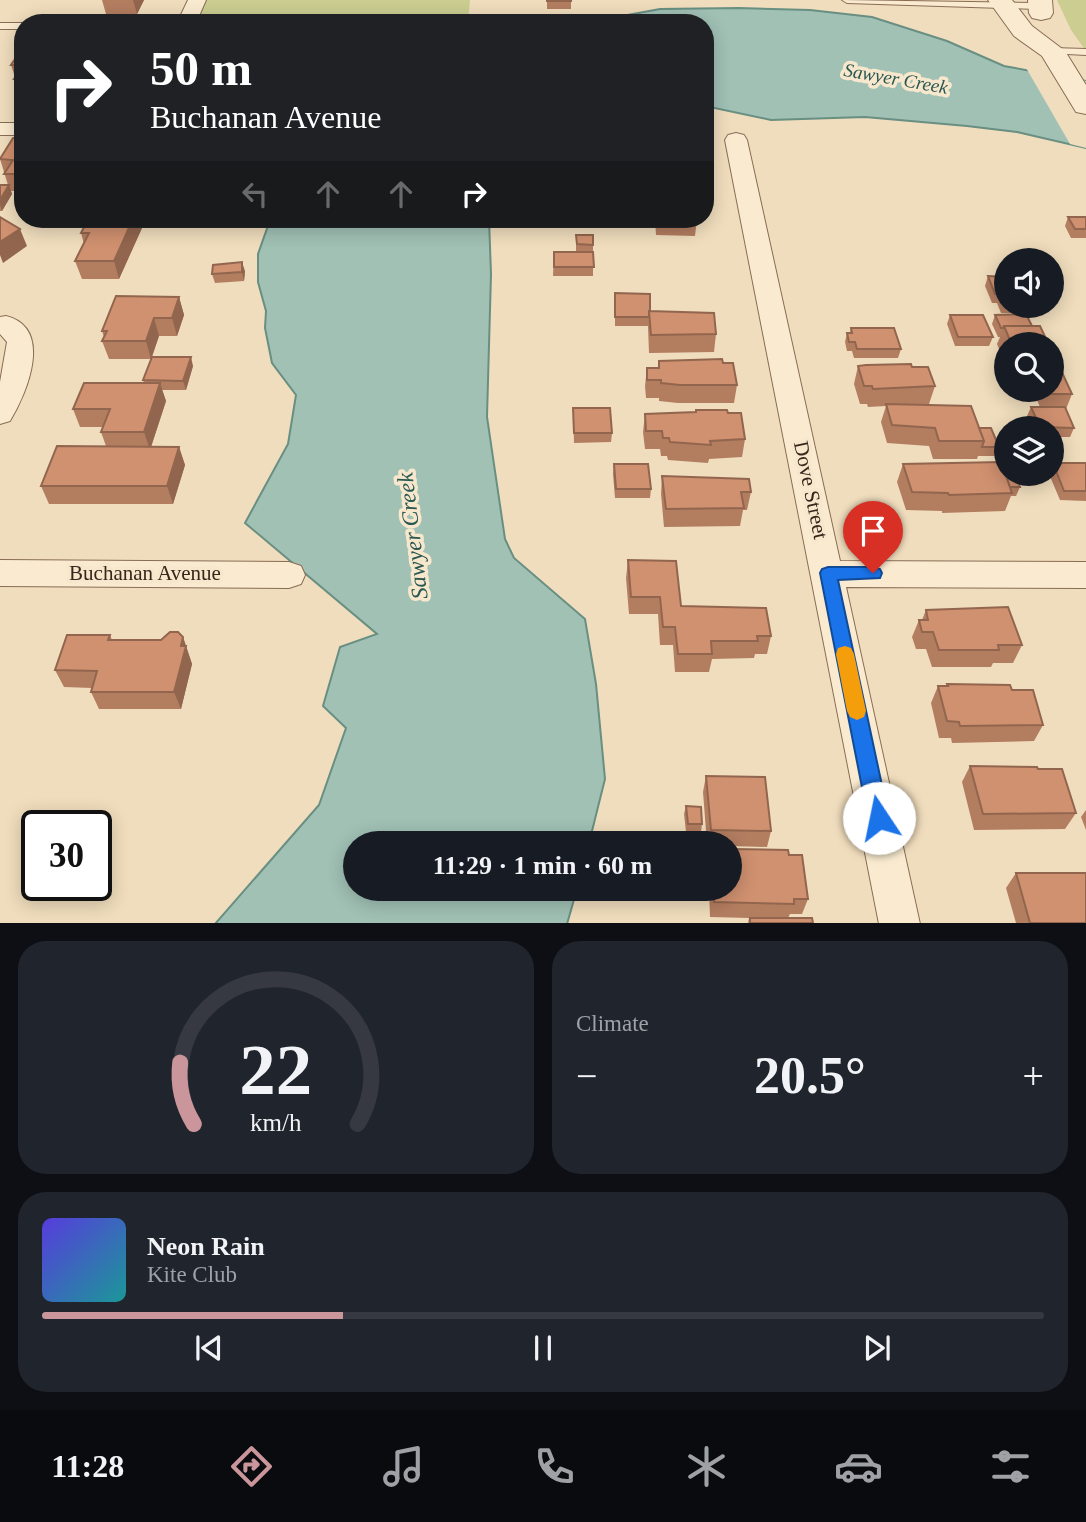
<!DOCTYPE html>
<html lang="en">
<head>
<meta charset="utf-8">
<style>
	:root { --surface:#171b24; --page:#20242c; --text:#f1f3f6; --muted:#9ea1a6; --line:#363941; --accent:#ca959b }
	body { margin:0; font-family:"Times New Roman",serif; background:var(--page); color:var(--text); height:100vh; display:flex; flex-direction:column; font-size:26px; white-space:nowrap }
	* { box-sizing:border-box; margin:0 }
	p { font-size:23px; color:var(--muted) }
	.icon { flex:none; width:38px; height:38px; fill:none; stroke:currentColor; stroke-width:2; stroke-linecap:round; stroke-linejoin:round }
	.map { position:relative; height:923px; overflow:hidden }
	.drawer { display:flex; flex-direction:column; gap:18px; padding:18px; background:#0d0f14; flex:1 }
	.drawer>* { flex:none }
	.top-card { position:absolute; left:14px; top:14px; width:700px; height:214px; border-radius:28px; box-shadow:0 4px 18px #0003; background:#202124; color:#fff; overflow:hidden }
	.controls { position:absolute; left:994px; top:248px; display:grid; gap:14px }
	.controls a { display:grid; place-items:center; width:70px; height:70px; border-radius:50%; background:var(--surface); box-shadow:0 4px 18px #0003; font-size:35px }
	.speed { position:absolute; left:21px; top:810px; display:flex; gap:14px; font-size:35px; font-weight:700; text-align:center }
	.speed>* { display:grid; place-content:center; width:91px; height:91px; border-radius:50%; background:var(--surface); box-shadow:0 4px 18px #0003; line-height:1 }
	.speed .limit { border:4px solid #111; border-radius:10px; background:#fff; color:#111 }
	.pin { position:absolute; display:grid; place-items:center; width:60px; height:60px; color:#fff; margin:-72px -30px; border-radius:50% 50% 50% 0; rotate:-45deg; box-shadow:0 0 7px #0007 }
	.pin .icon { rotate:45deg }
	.me { position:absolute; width:77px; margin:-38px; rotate:349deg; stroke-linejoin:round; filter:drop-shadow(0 0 5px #0008) }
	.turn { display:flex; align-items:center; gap:24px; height:147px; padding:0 21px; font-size:32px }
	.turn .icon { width:91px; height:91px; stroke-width:2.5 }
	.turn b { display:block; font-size:49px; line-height:60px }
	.lanes { display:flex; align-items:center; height:66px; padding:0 21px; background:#0003; justify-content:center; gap:35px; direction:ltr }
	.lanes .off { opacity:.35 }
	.big { font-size:52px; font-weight:700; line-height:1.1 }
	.drawer .card { flex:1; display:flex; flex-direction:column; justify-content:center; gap:10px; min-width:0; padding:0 24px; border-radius:28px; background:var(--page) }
	.drawer .dial { align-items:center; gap:0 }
	.dial svg { height:182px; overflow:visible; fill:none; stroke:var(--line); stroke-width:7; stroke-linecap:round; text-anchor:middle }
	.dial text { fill:var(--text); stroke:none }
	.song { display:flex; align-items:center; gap:21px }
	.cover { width:84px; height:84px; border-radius:10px; background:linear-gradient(135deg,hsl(250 70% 55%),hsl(180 70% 35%)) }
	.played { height:7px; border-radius:4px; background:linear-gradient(90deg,var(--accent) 30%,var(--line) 30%) }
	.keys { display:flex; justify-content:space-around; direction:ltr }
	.heat { display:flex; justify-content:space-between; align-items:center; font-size:38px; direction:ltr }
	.drawer .tiles { flex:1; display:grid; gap:18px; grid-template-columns:1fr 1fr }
	.card:last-child { grid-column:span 2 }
	.trip { position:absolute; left:343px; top:831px; width:399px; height:70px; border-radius:35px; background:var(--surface); box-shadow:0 4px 18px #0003; font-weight:700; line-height:70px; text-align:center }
	.dock { display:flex; height:112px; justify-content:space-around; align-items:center; background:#090b0e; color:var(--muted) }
	.dock .icon { width:49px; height:49px }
	.dock .current { color:var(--accent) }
	.dock b { font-size:32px; color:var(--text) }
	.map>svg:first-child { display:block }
</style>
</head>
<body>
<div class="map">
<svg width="1086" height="924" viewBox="0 0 1086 924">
	<rect width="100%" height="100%" fill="#f0ddbd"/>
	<path fill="#cbce90" d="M197 0H470L468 23H186Z
		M1057 0H1086V51L1071 30Z"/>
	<path fill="#a1c1b5" stroke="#688f82" stroke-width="2" d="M739 8 810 10 872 17 947 41 1004 66 1086 81V148L1017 132 967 126 865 117 771 120 705 106V23H584L660 9Z
		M275 219H489L491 274 487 417 505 539 514 558 585 619 596 684 605 779 589 843 355 844V889H577L567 924H215L319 805 346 728 323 706 340 647 377 634 245 523 288 444 296 395 272 363 265 328 266 311 258 282V254L269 223Z"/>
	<path fill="#f0ddbd" d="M1025 66 1086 81V148L1070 144Z"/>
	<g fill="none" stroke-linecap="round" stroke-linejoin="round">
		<defs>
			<path id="service" d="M842 0 1036 3 1041 6 1036 9 847 3Z
				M0 23H23V29H0Z
				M1052 48 1086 49V55L1048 53 1047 51Z"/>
			<path id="minor" d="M188 0H206L196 23H177Z
				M0 123H23V135H0Z
				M736 133 744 135 747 140 840 561 1086 562V588L846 587 920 924H879L725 140 728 135Z
				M6 316C54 328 27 393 10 421L0 424V382L7 342 0 334V317Z
				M0 560 289 562 301 566 305 575 301 584 289 588 0 586Z"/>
			<path id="tertiary" d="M988 0H1012L1032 26 1065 51 1086 85V114L1076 112 1042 56 1014 36Z
				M1028 0H1052L1053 13 1050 18 1041 20 1032 18 1029 13Z"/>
		</defs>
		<use href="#service" stroke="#886d55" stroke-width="2"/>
		<use href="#minor" stroke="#886d55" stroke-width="2"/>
		<use href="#tertiary" stroke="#886d55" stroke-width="2"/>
		<use href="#service" fill="#faebd0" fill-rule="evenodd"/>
		<use href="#minor" fill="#faebd0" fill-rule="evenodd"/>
		<use href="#tertiary" fill="#faebd0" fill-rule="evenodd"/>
	</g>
	<path fill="#b37d60" d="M102 0H144L137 14H106Z
		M547 0H571V9H547Z
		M23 59V95L20 96 14 79 17 74H14L11 65Z
		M23 138V191H11L12 194 2 211H0V185H8L0 159Z
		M1068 217H1086V238H1071L1065 226Z
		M88 219H139L142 228 119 279H82L75 261 84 244 81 233Z
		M655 219H697L695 236 656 235Z
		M576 235H593V276H553L554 252H576Z
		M245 271 244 281 215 283 212 274Z
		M988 276 1006 277V306H1022L1019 313H1001L997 303H992L985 286Z
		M615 293 650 311 716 334 714 352 649 353 648 326H615Z
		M179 297 184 315 177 336H159L152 357 193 366 186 390H162L166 401 151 447H179L185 465 173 504H49L41 486 106 446 101 432 103 427H80L73 409 144 383 143 380 151 359H109L102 341 104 337 102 331Z
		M950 315 993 337 989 346H955L947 324Z
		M995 315 1032 326 1049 345H1006V366L997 344 1000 337H998L992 324Z
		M851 328 901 349 898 358H854L852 351H847L845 342 847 333H850Z
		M659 361 723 363 737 385 734 403H678L659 401V398H646L645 386 647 368H658Z
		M858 366 912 367 935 386 929 404 979 428 999 447 995 456H978L977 459H933L929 446 887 443 881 422 886 406 868 407 867 404H860L854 384Z
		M1016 390H1052L1072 394 1066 409 1074 428 1070 437H1052V429H1032L1027 416 1031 407H1040L1034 393H1017Z
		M573 408 612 433 611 442 574 443Z
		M728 413 745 439 742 457 709 459 708 463 668 460 667 456H661L660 449H645L643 432 645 414Z
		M1053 463H1086V501L1060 500 1049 474H1052Z
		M614 464 651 489 650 498H615L613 474Z
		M903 464 1004 470 1020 487 1016 496H1011L1005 511 942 513V511L906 510 897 482Z
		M662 476 751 492 747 510H743L740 526 664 527 661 494Z
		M628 560 681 606 771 636 767 654H755L754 658 712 659 709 672H675L673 645H660L658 614H629L626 578Z
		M926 610 1022 645 1013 663H993L991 667H932L926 649H916L912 637 919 620H922Z
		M110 635 112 640H161L183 637 192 664 181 709H99L91 692 92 688 64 687 55 670Z
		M947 684 1012 690 1043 725 1034 741 952 743 951 738H939L931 703 938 686H946Z
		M970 766 1038 769 1076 813 1065 829 974 830 962 782Z
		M706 776 771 831 767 847 730 846V844H707L703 792Z
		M686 806 702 824 701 832H686L684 814Z
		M1086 810V830L1081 817Z
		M789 855 808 899 802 914H790L788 918 813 923H748L749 918 710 917 709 889H730Z
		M1016 873 1086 923H1016L1006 888Z"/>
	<path fill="#92664e" d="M133 0H144L137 14Z
		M9 185 12 194 2 211 0 205V200Z
		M133 219H139L142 228 119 279 114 261Z
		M20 229 27 246 3 263 0 255V242Z
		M242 262 245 271 244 281 242 272Z
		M179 297 184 315 177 336 172 318Z
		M154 318 159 336 151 359 146 341Z
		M191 357 193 366 186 390 183 381Z
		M160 383 166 401 150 450 144 432Z
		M179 447 185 465 173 504 167 486Z
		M183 637 192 664 181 709 174 692 181 646Z"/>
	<path fill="#d09170" stroke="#92664e" stroke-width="2" d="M547 0H571V1H547Z
		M96 17H123L119 23H83L84 21H93Z
		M15 59H23V60L19 65H11Z
		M22 67 23 79H14Z
		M13 138H23V174H4L13 160 0 159Z
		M0 185H9L0 200Z
		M0 217 20 229 0 242Z
		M1068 217H1086V229H1075Z
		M88 219H133L114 261H75L89 233H81Z
		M576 235H593V245L577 244Z
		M554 252H593L594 267H554Z
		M242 262V272L212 274 213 265Z
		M988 276 1006 277V304H1004L1000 294H995Z
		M615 293 650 294V311H649V317H615Z
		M116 296 179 297 172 318H154L146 341H102L107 331H102Z
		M649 311 714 313 716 334 651 335Z
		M1026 314 1032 326H1004L1003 328H1001L995 315Z
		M950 315H983L993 337H958Z
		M1004 326H1040L1049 345H1012Z
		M851 328H894L901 349H857L855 342H849L847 333H852Z
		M1052 351 1072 394H1049L1048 390H1052Z
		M152 357H191L183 381 143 380Z
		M722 359 723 363H733L737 385H680L661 383V380H647V368H659V361Z
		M911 364 912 367H928L935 386 873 389 872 386H864L858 366 866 365Z
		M84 383H160L144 432H101L110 409H73Z
		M886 404 971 406 984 441H939L935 428 892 425Z
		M1031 407H1065L1074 428 1040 427Z
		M573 408H610L612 433H574Z
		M696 410H727L728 413H741L745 439 710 441 711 445 670 442 669 438H663L662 431H646L645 414 696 412Z
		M979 428H991L999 447H982L984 441Z
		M57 446 179 447 167 486H41Z
		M1001 462 1012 493 949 495 948 493 912 492 903 464Z
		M1053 463H1086V491H1064Z
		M614 464H648L651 489H616Z
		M1004 470H1006V474H1015L1020 487H1010Z
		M662 476 749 479 751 492H741L744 508 666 509Z
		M628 560 676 561 681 606 766 608 771 636H757L758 641H711L712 654H678L675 627H663L660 597H631Z
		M1008 607 1022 645H998L999 650H939L933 632H922L919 620H928L926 610Z
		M170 632H178L183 637 181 646H186L174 692H91L97 671 55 670 67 635H110L108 640H161Z
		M947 684 1010 685 1012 690H1033L1043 725 960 726 959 722 947 721 938 686H948Z
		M970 766 1037 767 1038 769H1062L1076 813 983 814Z
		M706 776 765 777 771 831 711 830Z
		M686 806 701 807 702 824H688Z
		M730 849 788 850 789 855H802L808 899H794V904L714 902 713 889H730Z
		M1016 873H1086V923H1030Z
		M750 918H812L813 923H750Z"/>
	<path fill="#1a73e8" stroke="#114b97" stroke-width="2" d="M828 567H873L880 569 882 573 880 578 838 580 889 818 886 825 879 828 871 825 868 818 820 573 822 569Z"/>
	<path fill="#f59e0b" d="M845 646 851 648 854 654 866 711 864 717 857 720 850 717 847 711 836 654 838 648Z"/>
	<g text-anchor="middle" stroke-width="7" stroke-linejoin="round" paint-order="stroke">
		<g font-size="19" font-style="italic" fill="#295751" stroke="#f7e8cd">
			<text transform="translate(896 78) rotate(10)" y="7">Sawyer Creek</text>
		</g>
		<g font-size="21" fill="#37261b" stroke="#f7e8cd">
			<text transform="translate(811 490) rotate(78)" y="7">Dove Street</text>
			<text x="145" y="580">Buchanan Avenue</text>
		</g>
		<g font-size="23" font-style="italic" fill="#295751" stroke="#f7e8cd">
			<text transform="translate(412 536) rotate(-97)" y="8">Sawyer Creek</text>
		</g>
	</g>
</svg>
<div class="controls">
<a><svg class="icon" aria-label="sound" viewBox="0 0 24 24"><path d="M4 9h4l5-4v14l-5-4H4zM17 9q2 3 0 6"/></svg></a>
<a><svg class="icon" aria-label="search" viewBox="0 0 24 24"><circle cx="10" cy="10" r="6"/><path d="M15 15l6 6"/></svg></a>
<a><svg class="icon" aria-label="layers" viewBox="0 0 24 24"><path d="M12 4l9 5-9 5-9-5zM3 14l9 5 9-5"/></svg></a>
</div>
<div class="speed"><div class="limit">30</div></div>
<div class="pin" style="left:873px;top:573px;background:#d93025"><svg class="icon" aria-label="arrive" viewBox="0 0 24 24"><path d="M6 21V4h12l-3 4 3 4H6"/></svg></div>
<svg class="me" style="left:879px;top:818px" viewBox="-20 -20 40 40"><circle r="19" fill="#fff"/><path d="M0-13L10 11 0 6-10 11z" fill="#1a73e8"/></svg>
<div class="trip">11:29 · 1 min · 60 m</div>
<div class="top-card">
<div class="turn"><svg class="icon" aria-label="right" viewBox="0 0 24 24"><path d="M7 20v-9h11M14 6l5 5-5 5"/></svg><div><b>50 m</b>Buchanan Avenue</div></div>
<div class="lanes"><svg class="icon off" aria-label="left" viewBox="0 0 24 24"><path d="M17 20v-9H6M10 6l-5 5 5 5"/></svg><svg class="icon off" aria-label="ahead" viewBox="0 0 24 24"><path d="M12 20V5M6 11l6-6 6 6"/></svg><svg class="icon off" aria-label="ahead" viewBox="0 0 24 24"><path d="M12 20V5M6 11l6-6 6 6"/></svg><svg class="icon" aria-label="right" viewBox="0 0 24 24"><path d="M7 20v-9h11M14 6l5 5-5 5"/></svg></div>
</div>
</div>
<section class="drawer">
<div class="tiles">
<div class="card dial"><svg viewBox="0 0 100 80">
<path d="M14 69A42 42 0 1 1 86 69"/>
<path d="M14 69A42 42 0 0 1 8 42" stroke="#ca959b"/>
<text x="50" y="56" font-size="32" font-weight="700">22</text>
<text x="50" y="72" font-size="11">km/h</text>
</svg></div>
<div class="card"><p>Climate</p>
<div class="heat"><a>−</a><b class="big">20.5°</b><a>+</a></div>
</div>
<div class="card">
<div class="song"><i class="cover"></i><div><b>Neon Rain</b><p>Kite Club</p></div></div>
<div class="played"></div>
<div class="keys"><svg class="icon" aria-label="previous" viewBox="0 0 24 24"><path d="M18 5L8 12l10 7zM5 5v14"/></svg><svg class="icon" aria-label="pause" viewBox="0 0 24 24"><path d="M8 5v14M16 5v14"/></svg><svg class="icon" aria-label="next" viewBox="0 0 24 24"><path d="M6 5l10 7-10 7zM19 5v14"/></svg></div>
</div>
</div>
</section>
<nav class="dock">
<b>11:28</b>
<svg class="icon current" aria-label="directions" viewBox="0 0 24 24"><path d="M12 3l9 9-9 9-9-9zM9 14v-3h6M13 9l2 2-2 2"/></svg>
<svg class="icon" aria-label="music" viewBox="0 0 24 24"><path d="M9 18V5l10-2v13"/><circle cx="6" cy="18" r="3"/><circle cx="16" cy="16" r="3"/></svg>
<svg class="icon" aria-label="phone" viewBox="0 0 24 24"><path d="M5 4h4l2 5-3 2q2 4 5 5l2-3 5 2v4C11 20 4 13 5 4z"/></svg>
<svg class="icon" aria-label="climate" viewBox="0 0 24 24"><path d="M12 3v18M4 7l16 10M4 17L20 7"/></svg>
<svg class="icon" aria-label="car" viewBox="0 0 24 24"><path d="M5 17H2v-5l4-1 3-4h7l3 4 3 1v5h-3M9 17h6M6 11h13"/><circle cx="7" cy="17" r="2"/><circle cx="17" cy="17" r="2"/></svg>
<svg class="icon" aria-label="filters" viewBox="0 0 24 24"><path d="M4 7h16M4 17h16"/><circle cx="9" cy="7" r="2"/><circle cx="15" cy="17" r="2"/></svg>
</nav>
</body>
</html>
